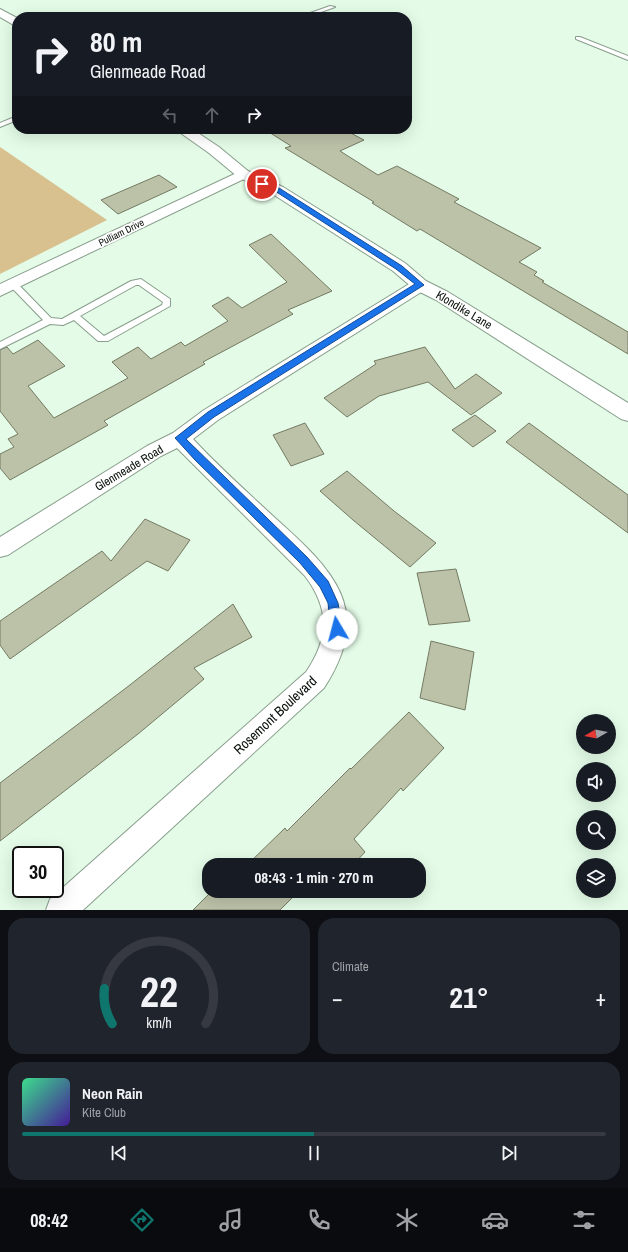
<!DOCTYPE html>
<html lang="en">
<head>
<meta charset="utf-8">
<style>
	:root { --surface:#171b24; --page:#20242c; --text:#f1f3f6; --muted:#9ea1a6; --line:#363941; --accent:#0f766e }
	body { margin:0; font-family:"Archivo Narrow",sans-serif; background:var(--page); color:var(--text); height:100vh; display:flex; flex-direction:column; font-size:15px; white-space:nowrap }
	* { box-sizing:border-box; margin:0 }
	p { font-size:13px; color:var(--muted) }
	.icon { flex:none; width:22px; height:22px; fill:none; stroke:currentColor; stroke-width:2; stroke-linecap:round; stroke-linejoin:round }
	.map { position:relative; height:910px; overflow:hidden }
	.sheet { display:flex; flex-direction:column; gap:8px; padding:8px; background:#0d0f14; flex:1 }
	.sheet>* { flex:none }
	.guide { position:absolute; left:12px; top:12px; width:400px; height:122px; border-radius:16px; box-shadow:0 4px 16px #0002; background:#171b24; color:var(--text); overflow:hidden }
	.needle { width:26px; rotate:261deg }
	.controls { position:absolute; left:576px; top:714px; display:grid; gap:8px }
	.controls a { display:grid; place-items:center; width:40px; height:40px; border-radius:50%; background:var(--surface); box-shadow:0 4px 16px #0002; font-size:20px }
	.speed { position:absolute; left:12px; top:846px; display:flex; gap:8px; font-size:20px; font-weight:700; text-align:center }
	.speed>* { display:grid; place-content:center; width:52px; height:52px; border-radius:50%; background:var(--surface); box-shadow:0 4px 16px #0002; line-height:1 }
	.speed .limit { border:2px solid #111; border-radius:6px; background:#fff; color:#111 }
	.pin { position:absolute; display:grid; place-items:center; width:34px; height:34px; color:#fff; margin:-17px; border:2px solid #fff; border-radius:50%; box-shadow:0 1px 4px #0007 }
	.me { position:absolute; width:44px; margin:-22px; rotate:352deg; stroke-linejoin:round; filter:drop-shadow(0 0 3px #0008) }
	.turn { display:flex; align-items:center; gap:14px; height:84px; padding:0 12px; font-size:18px }
	.turn .icon { width:52px; height:52px; stroke-width:2.5 }
	.turn b { display:block; font-size:28px; line-height:34px }
	.lanes { display:flex; align-items:center; height:38px; padding:0 12px; background:#0003; justify-content:center; gap:20px; direction:ltr }
	.lanes .off { opacity:.35 }
	.big { font-size:30px; font-weight:800; line-height:1.1 }
	.sheet .tile { flex:1; display:flex; flex-direction:column; justify-content:center; gap:6px; min-width:0; padding:0 14px; border-radius:16px; background:var(--page) }
	.sheet .dial { align-items:center; gap:0 }
	.dial svg { height:104px; overflow:visible; fill:none; stroke:var(--line); stroke-width:7; stroke-linecap:round; text-anchor:middle }
	.dial text { fill:var(--text); stroke:none }
	.song { display:flex; align-items:center; gap:12px }
	.cover { width:48px; height:48px; border-radius:6px; background:linear-gradient(135deg,hsl(150 70% 55%),hsl(260 70% 35%)) }
	.played { height:4px; border-radius:2px; background:linear-gradient(90deg,var(--accent) 50%,var(--line) 50%) }
	.keys { display:flex; justify-content:space-around; direction:ltr }
	.heat { display:flex; justify-content:space-between; align-items:center; font-size:22px; direction:ltr }
	.sheet .tiles { flex:1; display:grid; gap:8px; grid-template-columns:1fr 1fr }
	.tile:last-child { grid-column:span 2 }
	.trip { position:absolute; left:202px; top:858px; width:224px; height:40px; border-radius:16px; background:var(--surface); box-shadow:0 4px 16px #0002; font-weight:800; line-height:40px; text-align:center }
	.tab-bar { display:flex; height:64px; justify-content:space-around; align-items:center; background:#090b0e; color:var(--muted) }
	.tab-bar .icon { width:28px; height:28px }
	.tab-bar .active { color:var(--accent) }
	.tab-bar b { font-size:18px; color:var(--text) }
	.map>svg:first-child { display:block }
</style>
</head>
<body>
<div class="map">
<svg width="628" height="910" viewBox="0 0 628 910">
	<rect width="100%" height="100%" fill="#e3fbe7"/>
	<path fill="#d8c08f" d="M0 147 107 220 0 274Z"/>
	<path fill="#bcc2a8" stroke="#757a62" d="M264 129H343L364 140 340 151 378 175 397 166 459 199 454 202 541 248 519 262 537 272 534 275 544 281 542 282 628 332V354L430 235 420 229 417 231 372 203 374 202 285 148 291 146Z
		M159 175 177 187 118 214 101 200Z
		M271 234 332 291 288 310 293 314 203 362 205 364 104 421 108 425 10 480 0 468V454L14 447 8 439 18 434 0 411V350L7 347 13 354 38 340 65 366 28 386 54 418 128 378 112 362 138 347 151 359 181 342 185 346 228 321 212 306 228 297 242 308 287 282 249 245Z
		M425 347 455 389 476 374 502 393 471 415 428 382 379 396 347 417 324 398 376 364 374 361Z
		M475 415 496 431 473 447 452 430Z
		M305 423 324 454 291 466 273 435Z
		M529 423 628 495V533L506 442Z
		M347 471 394 511 436 543 410 567 353 520 320 491Z
		M145 519 190 540 168 571 147 561 10 659 0 645V621L102 551 111 561Z
		M456 569 470 621 429 625 417 573Z
		M233 604 252 637 194 668 204 679 138 734 0 841V783L126 688Z
		M431 641 474 652 465 710 420 698Z
		M409 712 444 748 403 791 401 788 354 839 365 852 353 865H247L285 828 287 831 350 768 351 769Z
		M212 891H299L280 910H193Z"/>
	<g fill="none" stroke-linecap="round" stroke-linejoin="round">
		<defs>
			<path id="lane" d="M330 6 335 7 307 17H299Z
				M576 37H580L628 56V60L576 39Z
				M17 116V120L0 127V123Z
				M141 279 170 299V306L108 341H98L74 320 63 325 50 324 0 349V342L43 320 10 286V282H16L51 318 62 319 131 281ZM136 285H139L163 302 162 305 104 336 80 316Z"/>
			<path id="street" d="M243 170 248 171 250 174 248 177 0 296V284Z
				M420 280 426 281 428 285 426 289 218 420 193 439C218 466 246 491 274 517 333 570 375 609 324 688L83 910H46L50 899 306 672C329 638 330 609 305 576L177 448 161 456 8 555 0 557V537L147 446 173 433 204 410 414 281Z"/>
			<path id="secondary" d="M0 9 17 18V27L0 17Z
				M175 129H192L219 147 248 171 283 187 405 263 426 281 448 292 628 403V421L621 419 436 300 414 289 393 271 271 193 238 177 209 153Z"/>
		</defs>
		<use href="#lane" stroke="#889e8c" stroke-width="2"/>
		<use href="#street" stroke="#889e8c" stroke-width="2"/>
		<use href="#secondary" stroke="#889e8c" stroke-width="2"/>
		<use href="#lane" fill="#fff" fill-rule="evenodd"/>
		<use href="#street" fill="#fff" fill-rule="evenodd"/>
		<use href="#secondary" fill="#fff" fill-rule="evenodd"/>
	</g>
	<path fill="#1a73e8" stroke="#114b97" d="M262 182 279 188 402 266 424 285 214 417 186 439 307 557 328 581 338 603 342 629 341 633 337 634 333 633 331 629 328 603 320 587 300 563 195 460 175 438 208 412 415 284 396 269 275 191 260 185 259 184Z"/>
	<g text-anchor="middle" stroke-width="3.5" stroke-linejoin="round" paint-order="stroke">
		<g font-size="10" fill="#09110b" stroke="#fff">
			<text transform="translate(121 232) rotate(-26)" y="4">Pulliam Drive</text>
		</g>
		<g font-size="12" fill="#09110b" stroke="#fff">
			<text transform="translate(464 310) rotate(31)" y="4">Klondike Lane</text>
			<text transform="translate(129 468) rotate(-31)" y="4">Glenmeade Road</text>
		</g>
		<g font-size="14" fill="#09110b" stroke="#fff">
			<text transform="translate(275 715) rotate(-43)" y="5">Rosemont Boulevard</text>
		</g>
	</g>
</svg>
<div class="controls">
<a><svg class="needle" viewBox="-14 -14 28 28"><path d="M0-13l5 13h-10z" fill="#e53935"/><path d="M0 13l5-13h-10z" fill="#9ea1a6"/></svg></a>
<a><svg class="icon" aria-label="sound" viewBox="0 0 24 24"><path d="M4 9h4l5-4v14l-5-4H4zM17 9q2 3 0 6"/></svg></a>
<a><svg class="icon" aria-label="search" viewBox="0 0 24 24"><circle cx="10" cy="10" r="6"/><path d="M15 15l6 6"/></svg></a>
<a><svg class="icon" aria-label="layers" viewBox="0 0 24 24"><path d="M12 4l9 5-9 5-9-5zM3 14l9 5 9-5"/></svg></a>
</div>
<div class="speed"><div class="limit">30</div></div>
<div class="pin" style="left:262px;top:184px;background:#d93025"><svg class="icon" aria-label="arrive" viewBox="0 0 24 24"><path d="M6 21V4h12l-3 4 3 4H6"/></svg></div>
<svg class="me" style="left:337px;top:629px" viewBox="-20 -20 40 40"><circle r="19" fill="#fff"/><path d="M0-13L10 11 0 6-10 11z" fill="#1a73e8"/></svg>
<div class="trip">08:43 · 1 min · 270 m</div>
<div class="guide">
<div class="turn"><svg class="icon" aria-label="right" viewBox="0 0 24 24"><path d="M7 20v-9h11M14 6l5 5-5 5"/></svg><div><b>80 m</b>Glenmeade Road</div></div>
<div class="lanes"><svg class="icon off" aria-label="left" viewBox="0 0 24 24"><path d="M17 20v-9H6M10 6l-5 5 5 5"/></svg><svg class="icon off" aria-label="ahead" viewBox="0 0 24 24"><path d="M12 20V5M6 11l6-6 6 6"/></svg><svg class="icon" aria-label="right" viewBox="0 0 24 24"><path d="M7 20v-9h11M14 6l5 5-5 5"/></svg></div>
</div>
</div>
<section class="sheet">
<div class="tiles">
<div class="tile dial"><svg viewBox="0 0 100 80">
<path d="M14 69A42 42 0 1 1 86 69"/>
<path d="M14 69A42 42 0 0 1 8 42" stroke="#0f766e"/>
<text x="50" y="56" font-size="32" font-weight="700">22</text>
<text x="50" y="72" font-size="11">km/h</text>
</svg></div>
<div class="tile"><p>Climate</p>
<div class="heat"><a>−</a><b class="big">21°</b><a>+</a></div>
</div>
<div class="tile">
<div class="song"><i class="cover"></i><div><b>Neon Rain</b><p>Kite Club</p></div></div>
<div class="played"></div>
<div class="keys"><svg class="icon" aria-label="previous" viewBox="0 0 24 24"><path d="M18 5L8 12l10 7zM5 5v14"/></svg><svg class="icon" aria-label="pause" viewBox="0 0 24 24"><path d="M8 5v14M16 5v14"/></svg><svg class="icon" aria-label="next" viewBox="0 0 24 24"><path d="M6 5l10 7-10 7zM19 5v14"/></svg></div>
</div>
</div>
</section>
<nav class="tab-bar">
<b>08:42</b>
<svg class="icon active" aria-label="directions" viewBox="0 0 24 24"><path d="M12 3l9 9-9 9-9-9zM9 14v-3h6M13 9l2 2-2 2"/></svg>
<svg class="icon" aria-label="music" viewBox="0 0 24 24"><path d="M9 18V5l10-2v13"/><circle cx="6" cy="18" r="3"/><circle cx="16" cy="16" r="3"/></svg>
<svg class="icon" aria-label="phone" viewBox="0 0 24 24"><path d="M5 4h4l2 5-3 2q2 4 5 5l2-3 5 2v4C11 20 4 13 5 4z"/></svg>
<svg class="icon" aria-label="climate" viewBox="0 0 24 24"><path d="M12 3v18M4 7l16 10M4 17L20 7"/></svg>
<svg class="icon" aria-label="car" viewBox="0 0 24 24"><path d="M5 17H2v-5l4-1 3-4h7l3 4 3 1v5h-3M9 17h6M6 11h13"/><circle cx="7" cy="17" r="2"/><circle cx="17" cy="17" r="2"/></svg>
<svg class="icon" aria-label="filters" viewBox="0 0 24 24"><path d="M4 7h16M4 17h16"/><circle cx="9" cy="7" r="2"/><circle cx="15" cy="17" r="2"/></svg>
</nav>
</body>
</html>
